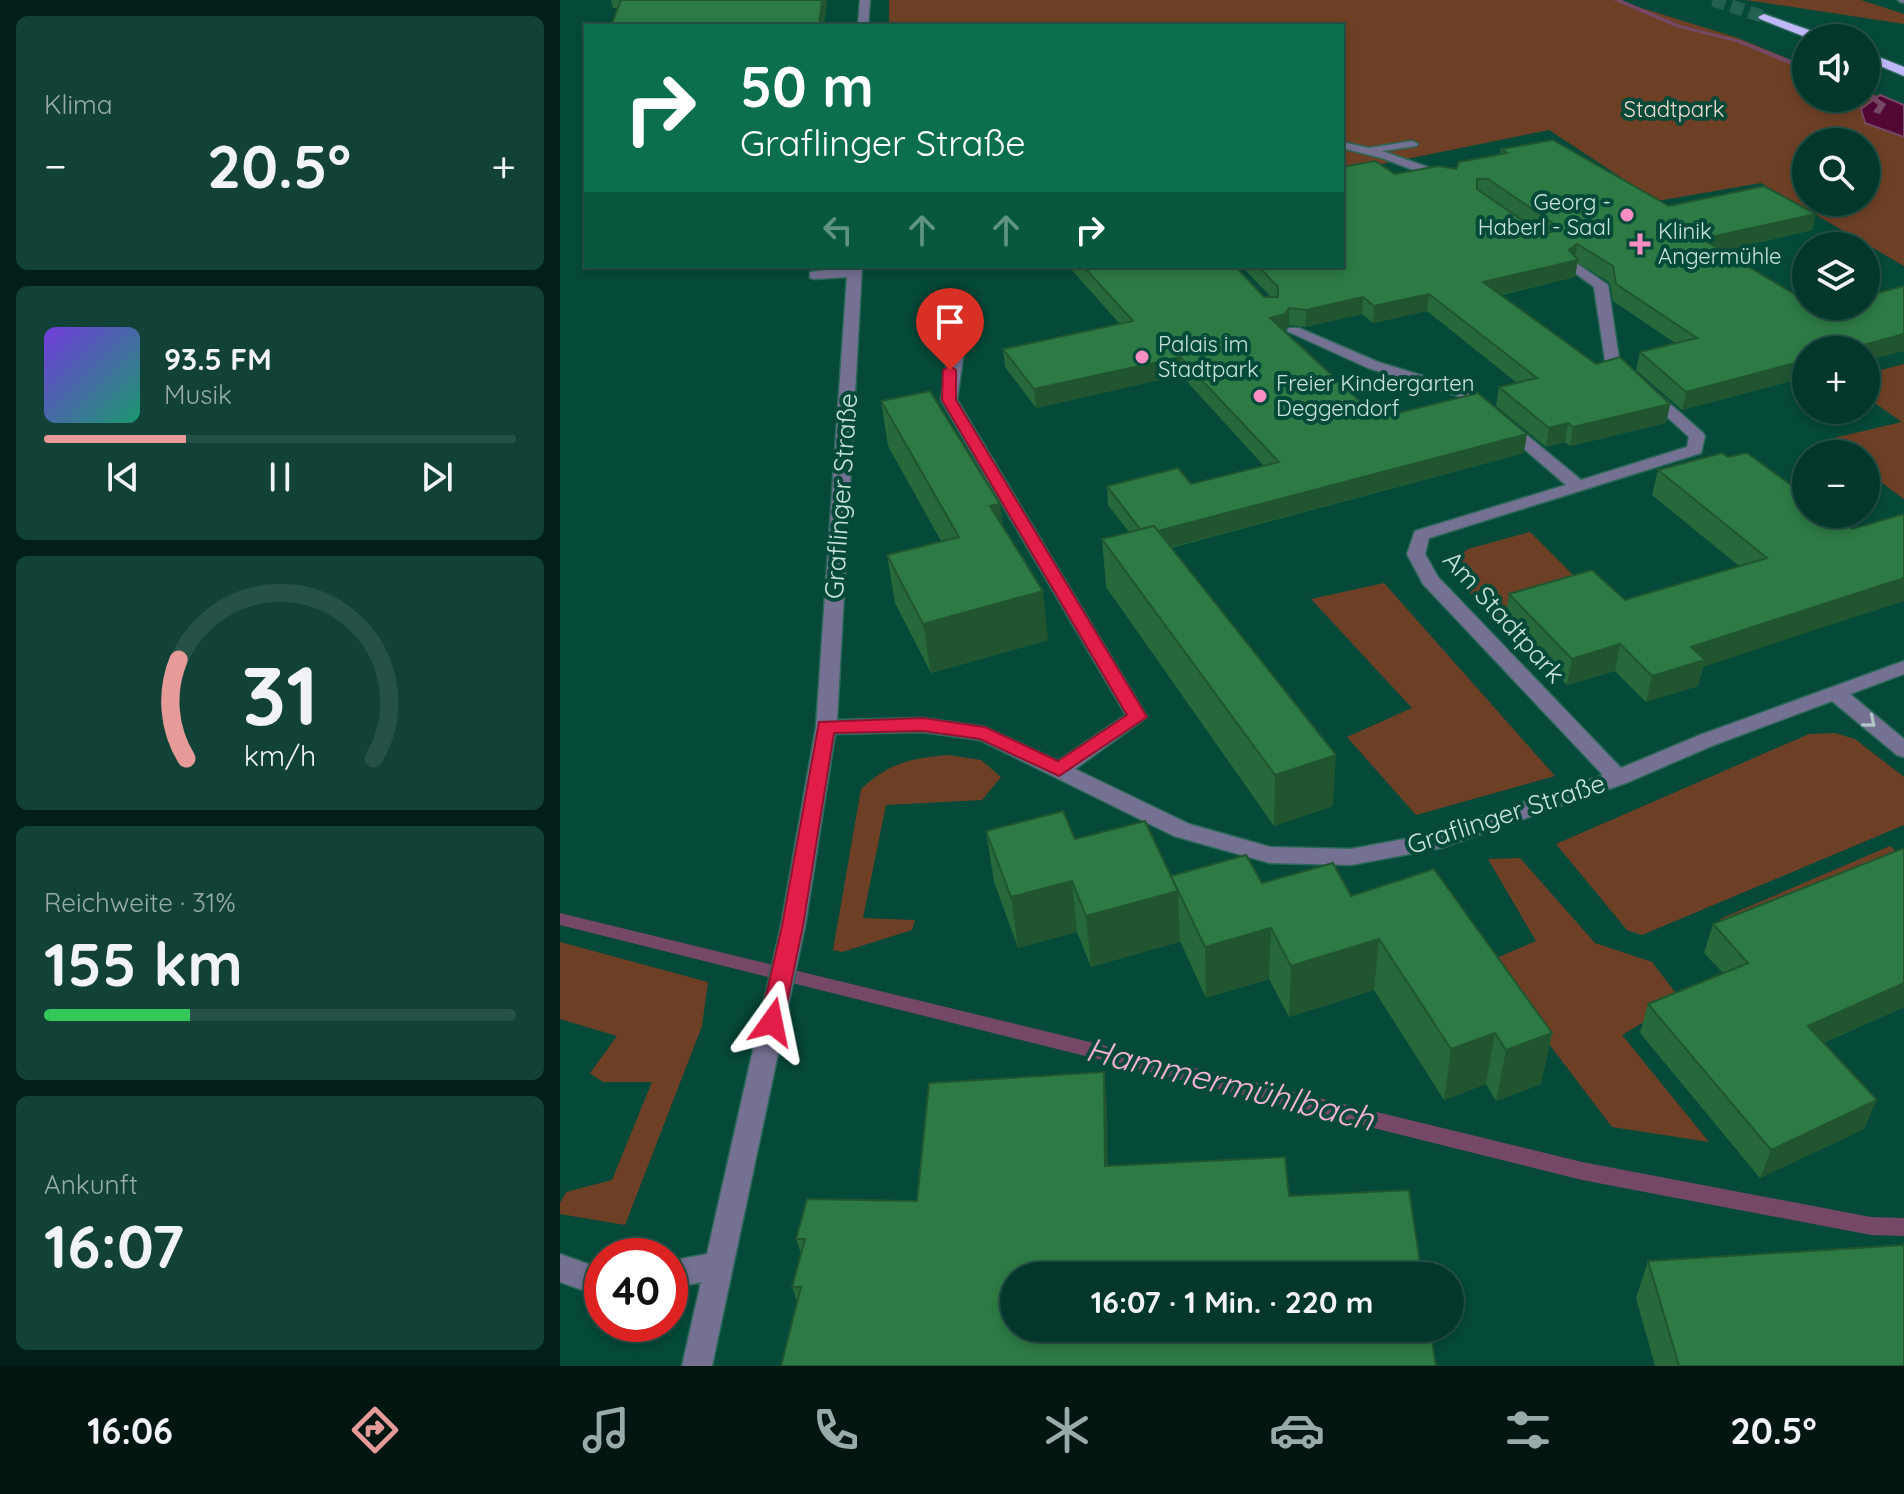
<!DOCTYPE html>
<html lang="de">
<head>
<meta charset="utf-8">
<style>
	:root { --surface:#04372b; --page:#124237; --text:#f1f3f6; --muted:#97aca9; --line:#255147; --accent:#e69b98 }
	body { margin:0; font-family:Quicksand,sans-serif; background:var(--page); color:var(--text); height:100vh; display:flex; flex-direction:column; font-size:30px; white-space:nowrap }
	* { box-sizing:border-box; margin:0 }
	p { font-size:26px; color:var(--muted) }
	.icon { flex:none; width:44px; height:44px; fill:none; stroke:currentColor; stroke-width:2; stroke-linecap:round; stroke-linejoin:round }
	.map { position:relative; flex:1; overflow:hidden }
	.details { display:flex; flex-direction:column; gap:16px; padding:16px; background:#021e18; width:560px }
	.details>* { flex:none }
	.banner { position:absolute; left:24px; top:24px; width:760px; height:244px; border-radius:0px; box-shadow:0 4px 12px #0003,0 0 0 2px var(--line); background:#0b6e4f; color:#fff; overflow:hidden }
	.controls { position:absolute; left:1232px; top:24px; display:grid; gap:16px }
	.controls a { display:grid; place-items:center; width:88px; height:88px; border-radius:50%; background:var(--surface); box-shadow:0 4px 12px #0003,0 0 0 2px var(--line); font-size:40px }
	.speed { position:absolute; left:24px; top:1238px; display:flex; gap:16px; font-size:40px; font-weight:700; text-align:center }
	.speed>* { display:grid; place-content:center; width:104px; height:104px; border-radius:50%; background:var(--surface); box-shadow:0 4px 12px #0003,0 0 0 2px var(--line); line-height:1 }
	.speed .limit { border:12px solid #d22; background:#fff; color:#111 }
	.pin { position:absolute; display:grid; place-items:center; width:68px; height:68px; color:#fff; margin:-82px -34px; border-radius:50% 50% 50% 0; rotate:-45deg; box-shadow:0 0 8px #0007 }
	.pin .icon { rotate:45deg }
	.me { position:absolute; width:88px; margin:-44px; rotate:12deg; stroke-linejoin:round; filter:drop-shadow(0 0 6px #0008) }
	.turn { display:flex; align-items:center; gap:28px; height:168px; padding:0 24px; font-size:36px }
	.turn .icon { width:104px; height:104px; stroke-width:2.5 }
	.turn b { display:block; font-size:56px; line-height:68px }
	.lanes { display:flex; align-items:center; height:76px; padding:0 24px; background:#0003; justify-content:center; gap:40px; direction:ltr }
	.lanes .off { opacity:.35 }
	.big { font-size:60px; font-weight:700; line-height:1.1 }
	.details .widget { flex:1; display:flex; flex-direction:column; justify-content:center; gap:12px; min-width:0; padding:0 28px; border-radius:12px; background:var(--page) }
	.details .dial { align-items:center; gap:0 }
	.dial svg { height:208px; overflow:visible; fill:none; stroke:var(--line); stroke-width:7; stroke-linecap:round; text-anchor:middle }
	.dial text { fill:var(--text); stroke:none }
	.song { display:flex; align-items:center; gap:24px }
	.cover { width:96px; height:96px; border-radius:12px; background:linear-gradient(135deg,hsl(260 70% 55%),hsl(160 70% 35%)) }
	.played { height:8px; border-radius:4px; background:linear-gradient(90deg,var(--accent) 30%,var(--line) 30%) }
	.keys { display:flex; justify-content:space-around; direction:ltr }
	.heat { display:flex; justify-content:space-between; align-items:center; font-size:44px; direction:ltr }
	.charge { height:12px; border-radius:6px; background:linear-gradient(90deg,#34c759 31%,var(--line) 0) }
	.trip { position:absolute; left:440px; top:1262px; width:464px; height:80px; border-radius:40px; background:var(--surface); box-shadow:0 4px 12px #0003,0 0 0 2px var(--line); font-weight:700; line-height:80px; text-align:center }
	.menu { display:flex; height:128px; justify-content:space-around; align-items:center; background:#021611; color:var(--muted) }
	.menu .icon { width:56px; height:56px }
	.menu .on { color:var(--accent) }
	.menu b { font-size:36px; color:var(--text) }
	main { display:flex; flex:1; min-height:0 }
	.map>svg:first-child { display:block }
</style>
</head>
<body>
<main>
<section class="details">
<div class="widget"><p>Klima</p>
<div class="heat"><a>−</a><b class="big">20.5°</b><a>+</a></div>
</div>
<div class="widget">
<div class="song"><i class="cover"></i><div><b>93.5 FM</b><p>Musik</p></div></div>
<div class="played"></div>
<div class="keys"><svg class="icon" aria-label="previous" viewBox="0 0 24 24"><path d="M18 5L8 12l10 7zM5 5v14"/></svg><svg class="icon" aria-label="pause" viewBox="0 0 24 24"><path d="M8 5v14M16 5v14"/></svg><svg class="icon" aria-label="next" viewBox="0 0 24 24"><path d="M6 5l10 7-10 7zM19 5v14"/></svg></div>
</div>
<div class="widget dial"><svg viewBox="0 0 100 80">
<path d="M14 69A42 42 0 1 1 86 69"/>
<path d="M14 69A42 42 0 0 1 11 31" stroke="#e69b98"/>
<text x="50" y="56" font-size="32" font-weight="700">31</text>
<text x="50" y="72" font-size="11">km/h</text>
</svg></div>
<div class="widget"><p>Reichweite · 31%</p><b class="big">155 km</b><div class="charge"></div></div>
<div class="widget"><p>Ankunft</p><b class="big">16:07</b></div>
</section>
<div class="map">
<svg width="1344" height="1366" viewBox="0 0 1344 1366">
	<rect width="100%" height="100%" fill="#054939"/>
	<path fill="#6d4025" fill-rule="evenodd" d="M329 0H1056L1178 38 1246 66V98H1306V91L1344 107V266L1201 183 1097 201 989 130 782 172V26H329ZM1246 142H1306V202H1246Z
		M1186 0H1301L1344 14V24Z
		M1344 364V499L1306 471V454H1284L1265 440 1342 422 1306 397V374Z
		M970 532 1028 590 934 617 895 577 891 562 908 549Z
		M824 583 995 776 856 815 787 737 852 708 751 599Z
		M1275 733 1295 739 1344 777V825L1082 935 1067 930 996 844 1249 734Z
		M388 755 421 760 441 777 422 800 326 805 303 918 355 920 352 930 282 952 273 950 301 789C329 763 351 758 388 755Z
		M1330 846 1344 859 1177 935 1160 919Z
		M960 858 1035 943 1092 962 1121 1000 1062 1035 1149 1142 1052 1127 927 962 976 941 928 859Z
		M0 942 148 982 142 1026 65 1225 0 1214V1203L6 1192 52 1180 92 1082H43L30 1073 57 1036 0 1019Z"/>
	<path fill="#520734" stroke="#754966" stroke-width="2" d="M1320 95 1344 105V137L1305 123 1301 109Z"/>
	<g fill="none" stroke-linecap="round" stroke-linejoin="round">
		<path fill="#754966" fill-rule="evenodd" d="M1053 0H1062L1120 25 1180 40 1246 66V71L1176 42 1116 27Z
			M1306 90 1326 104 1320 114 1313 112 1318 105 1306 96Z
			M0 913 1022 1162 1311 1217 1344 1218V1236L1311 1235 1022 1180 0 925Z"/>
		<path stroke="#226051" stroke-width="13" stroke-dasharray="13 6" stroke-linecap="butt" d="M1153 0 1204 17"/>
		<defs>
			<path id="minor" d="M300 0H310L308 26H298Z
				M1338 0H1344V3L1340 2Z
				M852 141 858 144 856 146 822 151 890 175V181H882L822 158 782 148V142L809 148Z
				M1016 263 1048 285 1059 359 1143 433 1145 436 1141 453 869 538 865 554 878 577 1061 768 1140 735 1344 661V674L1290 694 1344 739V757L1337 755 1272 701 1154 745 1066 783 881 848 791 865 710 863 614 836 420 740 363 732 275 734 245 926 152 1366H122L141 1282 110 1289V1261L147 1254 221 926 256 727 287 277 255 279 250 278V272L302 266 277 720 363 718 425 727 498 761 566 715 381 400 395 311 402 307 407 308 408 322 397 400 587 717 515 769 629 824 710 847 791 849 871 834 1043 775 863 584 847 554 855 531 1006 485 905 398 808 368 727 331 729 328H739L818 362 915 392 1021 480 1127 447 1129 437 1045 360 1034 287 1011 270 1009 267Z
				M0 1254 42 1269V1297L0 1282Z"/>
			<path id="highway" d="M1204 14 1263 35 1265 38H1248L1200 19 1198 17Z
				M1306 52 1344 67V76L1306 60Z"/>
		</defs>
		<use href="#minor" stroke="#2c6859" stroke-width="3"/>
		<use href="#highway" stroke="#2c6859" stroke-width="3"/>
		<use href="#minor" fill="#757192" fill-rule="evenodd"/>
		<use href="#highway" fill="#c0b8f8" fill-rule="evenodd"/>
	</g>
	<path fill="#27693a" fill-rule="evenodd" d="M51 0H267L264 26 53 8Z
		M941 149 1109 206 1256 214 1252 230 1162 251 1246 350V377L1122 410 1076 370 1080 352 1115 343 1053 301 1050 283 1017 262 1015 277 941 295 1036 364 1110 404 1106 423 1010 446 1005 442 986 447 936 406 939 387 957 383 867 311 813 323 802 314 745 327 729 325 725 331 818 418 964 453 611 548 773 806 714 826 546 587 542 539 569 532 548 505 547 486 631 484 704 466 621 375 476 408 445 367 443 349 560 324 508 266H675L704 297H711L681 266H782L835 174 896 169 940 154ZM925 195H927L982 234Z
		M321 401 440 504 443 528 488 640 371 673 335 603 327 555 381 541 328 446Z
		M1168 457 1246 496 1143 667 1138 686 1086 702 1055 671 1007 685 945 620 949 594 1065 600 1179 566 1092 495 1098 470Z
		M426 831 515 839 611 876 702 883 791 896 992 1033 981 1084 936 1101 926 1084 884 1100 814 990 729 1017 709 979 646 998 620 941 531 967 517 932 458 948 434 882Z
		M1344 848V1007L1263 1043 1304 1129 1200 1178 1080 1033 1088 1004 1163 973 1144 953 1153 924Z
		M547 1106V1166L237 1301 232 1287 241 1254 236 1239 357 1201Z
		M1088 1261 1344 1366H1095L1076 1298Z"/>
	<path fill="#205530" d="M262 0H267L264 26H259Z
		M1256 214 1252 230 1139 256 1142 239Z
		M1017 244 1015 260H1018L1015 277 921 299 923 282 1009 250Z
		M869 294 867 311 813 323 814 306Z
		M803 297 802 314 745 327 746 310Z
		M729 308V325L724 332 710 318Z
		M1344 334V351L1306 361V350H1285Z
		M620 357 621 375 476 408 474 389Z
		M1246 360V377L1122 410 1126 392Z
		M1110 404 1106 423 1010 446 1013 427Z
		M1008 423 1005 442 986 447 989 428Z
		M967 434 964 453 585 554V535Z
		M440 504 446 551 430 506Z
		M1344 578V601L1143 667 1138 686 1086 702 1092 676 1131 647Z
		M483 591 488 640 371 673 363 624Z
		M1060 644 1055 671 1007 685 1012 659Z
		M776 755 773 806 714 826 715 775Z
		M512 881 517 932 458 948 451 897Z
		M618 891 620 942 531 967 526 916Z
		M711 928 709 979 646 998 645 947Z
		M819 939 814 990 729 1017 731 966Z
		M1344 983V1007L1236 1054 1248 1026Z
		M935 1033 926 1084 884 1100 891 1049Z
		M992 1033 981 1084 936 1101 946 1050Z
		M544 1072 547 1106 548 1199 545 1166Z
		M1317 1100 1304 1129 1200 1178 1211 1150Z"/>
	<path fill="#2d7a44" stroke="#205530" stroke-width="2" fill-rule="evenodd" d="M61 0H262L259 26H51Z
		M993 140 1109 206 1204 186 1256 214 1142 239 1246 301V306H1255L1258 308 1264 306H1306V296L1344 286V334L1285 350H1246V360L1126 392 1080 352 1137 338 1056 284 1053 266 1017 244 1009 250 1018 260 923 282 1036 364 1060 357 1110 404 1013 427 1008 423 989 428 939 387 977 378 869 294 814 306 803 297 746 310 729 308 725 314 710 318 818 418 918 393 967 434 598 531 594 526 580 529 547 486 618 468 631 484 719 462 620 357 474 389 443 349 573 321 523 266H675L704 297H718V287L698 266H782V167L815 161 835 174 878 166 896 169 899 162 947 153 941 149ZM917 179H928L997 226 998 230 982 234 917 189Z
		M370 391 440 504 430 506 483 591 363 624 327 555 399 537 321 401Z
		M1162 453 1168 457 1187 453 1246 496V514H1271L1292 529 1344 514V578L1131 647 1145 660 1092 676 1060 644 1012 659 949 594 1032 570 1065 600 1207 558 1098 470Z
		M594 526 776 755 715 775 542 539Z
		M503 811 515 839 585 821 618 891 526 916 512 881 451 897 426 831Z
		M1344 848V983L1248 1026 1317 1100 1211 1150 1088 1004 1188 963 1153 924Z
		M686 855 702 883 773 863 791 896 874 869 992 1033 946 1050 935 1033 891 1049 819 939 731 966 711 928 645 947 611 876Z
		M544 1072 545 1166 725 1157 729 1196 849 1190 862 1276H454V1328H870L876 1366H221L241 1287H232L245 1239H236L247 1199 357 1201 369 1083Z
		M1344 1245V1366H1119L1088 1261Z"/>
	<defs><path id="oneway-chevron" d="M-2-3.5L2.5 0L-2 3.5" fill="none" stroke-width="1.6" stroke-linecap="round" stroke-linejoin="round" transform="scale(2)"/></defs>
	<use stroke="#b2c7c7" href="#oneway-chevron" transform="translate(1310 722) rotate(40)"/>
	<path fill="#e11d48" stroke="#92132f" stroke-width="2" d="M390 366 396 370V400L587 717 499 776 420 739 363 731 274 733 243 926 223 1022 220 1029 212 1032 204 1029 200 1022 222 926 259 722 363 718 425 727 498 761 567 715 382 400 383 370Z"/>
	<g fill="#fb8fc3" stroke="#054939" stroke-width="3">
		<circle cx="1067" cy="215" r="8"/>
		<path d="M1076 232h8v8h8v8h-8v8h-8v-8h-8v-8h8z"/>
		<circle cx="582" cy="357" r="8"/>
		<circle cx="700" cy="396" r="8"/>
	</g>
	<g text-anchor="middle" stroke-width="8" stroke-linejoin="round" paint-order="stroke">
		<g font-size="22" fill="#f2dcd1" stroke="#054939">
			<text x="1114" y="117">Stadtpark</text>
		</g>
		<g font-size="22" fill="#c7e4d9" stroke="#054939" text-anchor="start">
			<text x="1051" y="210" text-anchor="end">Georg -<tspan x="1051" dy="25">Haberl - Saal</tspan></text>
			<text x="1098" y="239">Klinik<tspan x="1098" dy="25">Angermühle</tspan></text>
			<text x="598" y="352">Palais im<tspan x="598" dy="25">Stadtpark</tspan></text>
			<text x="716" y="391">Freier Kindergarten<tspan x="716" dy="25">Deggendorf</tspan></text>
		</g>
		<g font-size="26" fill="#c7e4d9" stroke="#054939">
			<text transform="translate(281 496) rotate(-86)" y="9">Graflinger Straße</text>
			<text transform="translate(944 617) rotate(48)" y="9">Am Stadtpark</text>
			<text transform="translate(946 814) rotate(-18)" y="9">Graflinger Straße</text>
		</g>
		<g font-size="34" font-style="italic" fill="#f7b4d2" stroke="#054939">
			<text transform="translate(670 1084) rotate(14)" y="12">Hammermühlbach</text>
		</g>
	</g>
</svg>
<div class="controls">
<a><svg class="icon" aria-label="sound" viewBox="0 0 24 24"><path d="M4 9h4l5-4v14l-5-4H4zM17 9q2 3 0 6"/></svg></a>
<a><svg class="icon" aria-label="search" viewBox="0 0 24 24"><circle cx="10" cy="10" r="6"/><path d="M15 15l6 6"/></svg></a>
<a><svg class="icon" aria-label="layers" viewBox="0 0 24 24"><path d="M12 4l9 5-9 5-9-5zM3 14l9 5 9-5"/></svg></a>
<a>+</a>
<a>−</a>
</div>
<div class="speed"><div class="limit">40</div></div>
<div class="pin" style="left:390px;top:370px;background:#d93025"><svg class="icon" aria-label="arrive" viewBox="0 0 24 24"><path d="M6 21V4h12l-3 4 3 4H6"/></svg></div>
<svg class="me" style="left:212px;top:1022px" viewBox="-20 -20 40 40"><path d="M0-17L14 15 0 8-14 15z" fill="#e11d48" stroke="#fff" stroke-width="4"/></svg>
<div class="trip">16:07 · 1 Min. · 220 m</div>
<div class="banner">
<div class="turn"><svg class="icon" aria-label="right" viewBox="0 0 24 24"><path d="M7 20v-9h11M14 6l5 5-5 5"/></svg><div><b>50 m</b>Graflinger Straße</div></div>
<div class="lanes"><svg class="icon off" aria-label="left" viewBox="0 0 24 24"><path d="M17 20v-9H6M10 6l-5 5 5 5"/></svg><svg class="icon off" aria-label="ahead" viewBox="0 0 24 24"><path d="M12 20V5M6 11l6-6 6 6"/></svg><svg class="icon off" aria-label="ahead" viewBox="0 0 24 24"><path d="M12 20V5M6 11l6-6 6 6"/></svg><svg class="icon" aria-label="right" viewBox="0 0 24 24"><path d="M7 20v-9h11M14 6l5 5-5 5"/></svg></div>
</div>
</div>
</main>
<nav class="menu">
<b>16:06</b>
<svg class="icon on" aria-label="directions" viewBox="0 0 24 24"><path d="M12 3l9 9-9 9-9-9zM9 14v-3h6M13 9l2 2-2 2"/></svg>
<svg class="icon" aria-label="music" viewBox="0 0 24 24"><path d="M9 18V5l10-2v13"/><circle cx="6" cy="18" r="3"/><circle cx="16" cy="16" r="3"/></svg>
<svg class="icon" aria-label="phone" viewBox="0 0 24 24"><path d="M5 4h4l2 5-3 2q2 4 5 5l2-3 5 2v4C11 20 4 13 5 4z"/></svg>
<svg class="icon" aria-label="climate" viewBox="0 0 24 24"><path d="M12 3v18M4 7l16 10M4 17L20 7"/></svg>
<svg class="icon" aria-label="car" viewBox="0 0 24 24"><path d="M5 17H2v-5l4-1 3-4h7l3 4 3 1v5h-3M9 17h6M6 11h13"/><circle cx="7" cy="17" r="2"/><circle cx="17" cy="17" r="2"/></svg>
<svg class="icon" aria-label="filters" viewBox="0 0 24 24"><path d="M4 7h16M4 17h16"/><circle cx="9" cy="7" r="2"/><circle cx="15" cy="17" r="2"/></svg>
<b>20.5°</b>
</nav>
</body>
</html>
